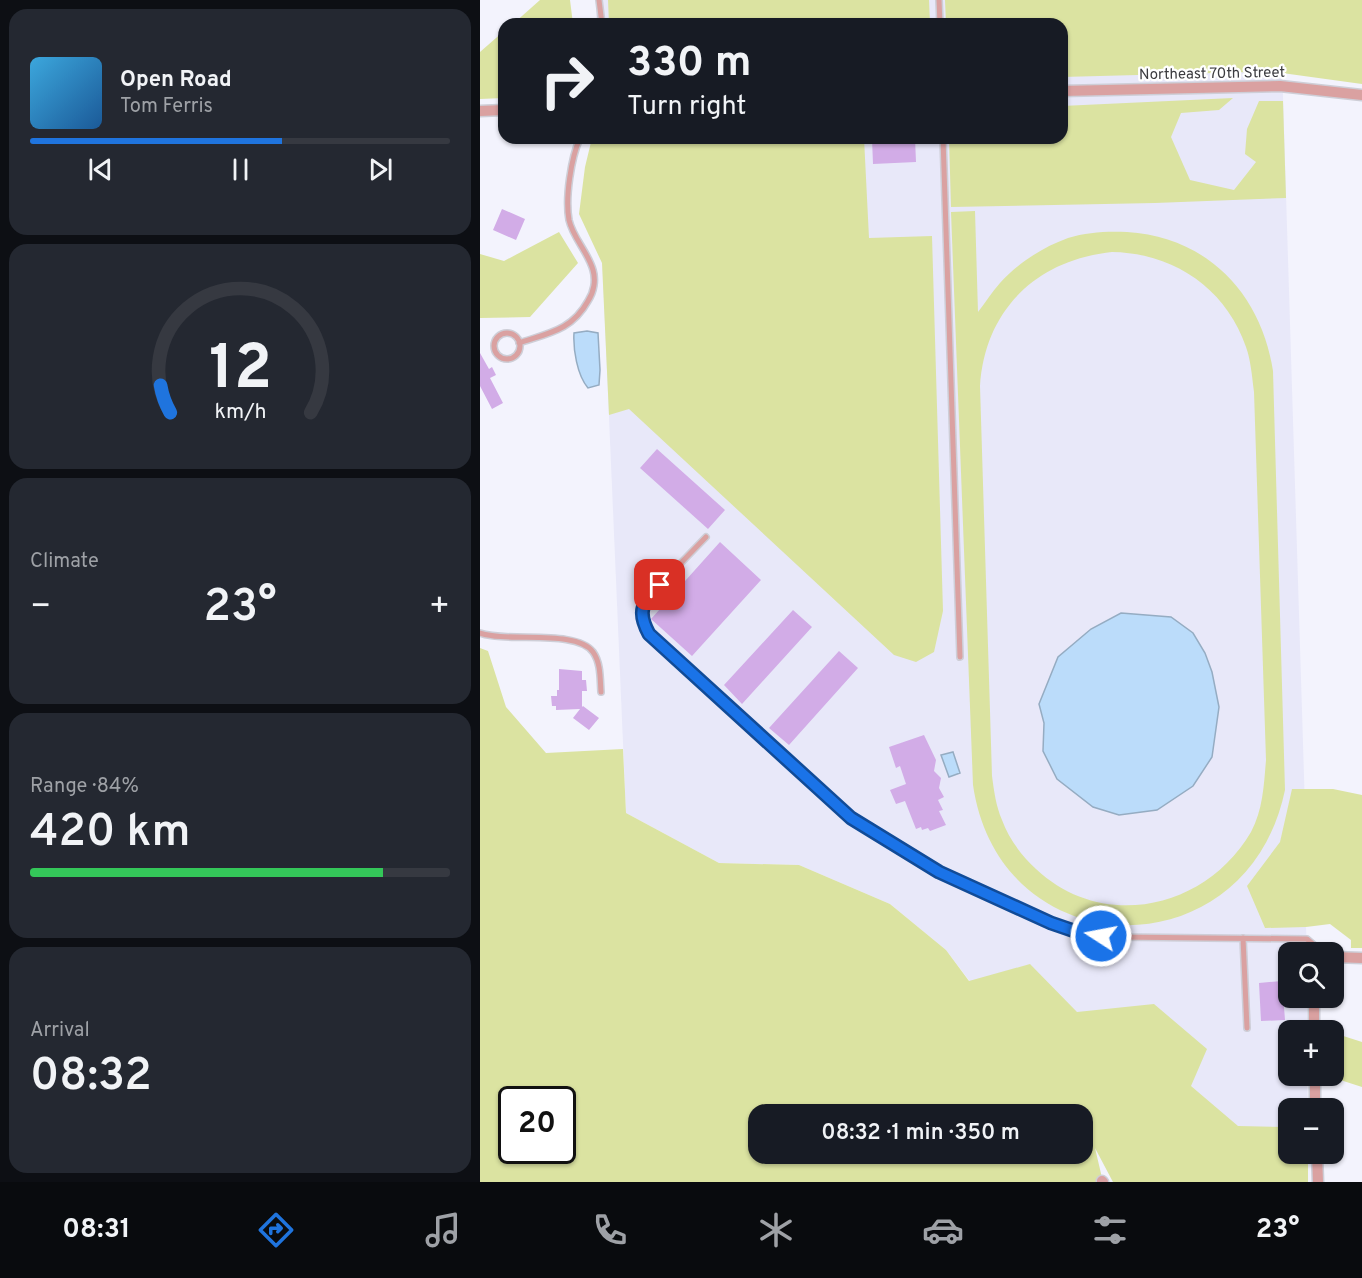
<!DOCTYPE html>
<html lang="en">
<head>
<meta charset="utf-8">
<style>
	:root { --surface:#171b24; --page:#242831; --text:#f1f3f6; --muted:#9ea1a6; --line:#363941; --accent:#1f74de }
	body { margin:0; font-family:Overpass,sans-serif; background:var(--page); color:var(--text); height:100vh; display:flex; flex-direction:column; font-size:22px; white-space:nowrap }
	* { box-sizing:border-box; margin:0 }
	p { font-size:20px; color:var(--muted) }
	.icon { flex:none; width:33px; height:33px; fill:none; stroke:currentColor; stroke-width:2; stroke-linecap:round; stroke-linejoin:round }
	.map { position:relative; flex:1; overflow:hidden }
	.side { display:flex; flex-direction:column; gap:9px; padding:9px; background:#0d0f14; width:480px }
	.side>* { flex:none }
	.hud { position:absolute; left:18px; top:18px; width:570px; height:126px; border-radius:18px; box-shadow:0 2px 4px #0004; background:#171b24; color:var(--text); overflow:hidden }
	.fabs { position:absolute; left:798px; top:942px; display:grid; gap:12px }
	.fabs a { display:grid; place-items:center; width:66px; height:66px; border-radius:12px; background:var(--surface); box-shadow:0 2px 4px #0004; font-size:30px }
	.speed { position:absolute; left:18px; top:1086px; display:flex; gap:12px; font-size:30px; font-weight:700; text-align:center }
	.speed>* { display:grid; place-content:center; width:78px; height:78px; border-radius:50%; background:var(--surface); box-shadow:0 2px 4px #0004; line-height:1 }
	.speed .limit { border:3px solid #111; border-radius:9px; background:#fff; color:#111 }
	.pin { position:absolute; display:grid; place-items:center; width:51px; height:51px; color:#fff; margin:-26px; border-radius:12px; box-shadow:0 3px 9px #0006 }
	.me { position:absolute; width:66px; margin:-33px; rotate:281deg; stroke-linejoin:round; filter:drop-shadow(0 0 4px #0008) }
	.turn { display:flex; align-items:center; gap:21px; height:126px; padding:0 30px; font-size:27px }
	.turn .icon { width:78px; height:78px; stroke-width:2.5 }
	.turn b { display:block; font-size:42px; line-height:51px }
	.big { font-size:45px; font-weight:600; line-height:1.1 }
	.side .tile { flex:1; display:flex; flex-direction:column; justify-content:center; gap:9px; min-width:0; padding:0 21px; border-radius:18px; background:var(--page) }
	.side .dial { align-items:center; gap:0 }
	.dial svg { height:156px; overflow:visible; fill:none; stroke:var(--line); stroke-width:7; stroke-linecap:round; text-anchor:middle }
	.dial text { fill:var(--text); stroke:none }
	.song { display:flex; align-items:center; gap:18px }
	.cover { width:72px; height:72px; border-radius:9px; background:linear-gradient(135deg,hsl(200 70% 55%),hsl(210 70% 35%)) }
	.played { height:6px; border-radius:3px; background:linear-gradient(90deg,var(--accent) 60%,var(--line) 60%) }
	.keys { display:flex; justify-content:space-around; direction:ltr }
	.heat { display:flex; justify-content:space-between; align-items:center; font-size:33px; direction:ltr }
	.charge { height:9px; border-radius:4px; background:linear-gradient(90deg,#34c759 84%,var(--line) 0) }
	.trip { position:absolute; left:268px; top:1104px; width:345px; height:60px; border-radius:18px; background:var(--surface); box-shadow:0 2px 4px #0004; font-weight:600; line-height:60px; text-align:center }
	.dock { display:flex; height:96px; justify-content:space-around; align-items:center; background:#090b0e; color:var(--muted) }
	.dock .icon { width:42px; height:42px }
	.dock .active { color:var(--accent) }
	.dock b { font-size:27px; color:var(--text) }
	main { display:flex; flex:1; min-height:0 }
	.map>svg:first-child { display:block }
</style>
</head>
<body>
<main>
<section class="side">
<div class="tile">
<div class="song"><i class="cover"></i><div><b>Open Road</b><p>Tom Ferris</p></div></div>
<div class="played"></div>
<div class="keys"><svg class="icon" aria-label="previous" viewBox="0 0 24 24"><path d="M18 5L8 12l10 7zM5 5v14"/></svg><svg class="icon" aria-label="pause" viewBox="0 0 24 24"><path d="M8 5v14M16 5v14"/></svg><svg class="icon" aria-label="next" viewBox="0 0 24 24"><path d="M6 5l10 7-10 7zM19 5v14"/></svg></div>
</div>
<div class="tile dial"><svg viewBox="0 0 100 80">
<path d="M14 69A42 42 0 1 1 86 69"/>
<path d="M14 69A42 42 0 0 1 9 55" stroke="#1f74de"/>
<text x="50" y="56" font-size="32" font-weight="700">12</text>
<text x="50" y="72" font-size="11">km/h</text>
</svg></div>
<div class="tile"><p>Climate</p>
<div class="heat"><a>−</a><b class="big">23°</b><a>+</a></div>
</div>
<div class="tile"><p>Range · 84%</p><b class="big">420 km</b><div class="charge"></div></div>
<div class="tile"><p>Arrival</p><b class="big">08:32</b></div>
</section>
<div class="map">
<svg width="882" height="1182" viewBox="0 0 882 1182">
	<rect width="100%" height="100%" fill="#f3f3fd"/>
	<path fill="#e8e8f9" d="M116 0H800L825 808 826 927 827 952H808V998H827V1030H808V1076H827L828 1108H808V1154H828V1182H633L614 1145 603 1114H591L466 950 410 904 319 865 239 863 146 813 117 138H582V24H116Z"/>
	<path fill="#dbe3a1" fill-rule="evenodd" d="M60 0H90L93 24H33Z
		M128 0H449L450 24H129Z
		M465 0H882V84L802 73 771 72 582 77V24H466Z
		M24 31V98L0 99V52Z
		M753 98 739 110 701 113 691 137 710 180 754 190 776 162 765 154 767 129 779 101H803L806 198 675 203 471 207 469 138H582V106Z
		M112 138H384L389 238 452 236 463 611 454 652 436 662 414 655 149 409 129 415 122 263 99 214 105 167Z
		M495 211 498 312C505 303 512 292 520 283 538 263 563 247 588 238 607 232 628 231 647 232 727 237 781 293 793 371L805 790C767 973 520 969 493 785L471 212ZM632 252C693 253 746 288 766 347 771 361 772 377 774 392L786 760C784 784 783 810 771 832 726 909 623 932 556 869 541 855 529 839 522 820 516 806 514 791 512 776L500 386C505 309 557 260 632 252Z
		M79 232 98 263 50 317 0 318V254L24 261Z
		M0 648 8 651 26 707 66 753 143 749 146 813 239 863 319 865 410 904 466 950 489 981 550 964 597 1012 674 1004 727 1049 711 1086 758 1126 808 1127V1154H828V1182H633L615 1148 623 1182H0ZM32 1100H82V1150H32ZM279 1114H603V1154H279Z
		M812 789H853L882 795V948H871V940L850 924 826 927 785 928 767 886 800 842Z
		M854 1033 882 1042V1087L851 1077 854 1076Z"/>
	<path fill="#bbdcfa" stroke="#95acc2" stroke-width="1.5" d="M107 331 118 333 120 370 119 385 108 388C97 375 93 349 94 333Z
		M641 613 691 617 713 633 725 653 732 672 739 707 732 757 713 786 677 810 639 815 613 807 577 779 563 751 564 723 559 704 578 657 611 629Z
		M473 752 480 773 469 777 461 755Z"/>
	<path fill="#d2ace7" d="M435 138 436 162 393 164 392 139Z
		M22 209 45 219 36 240 13 230Z
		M0 353 9 369 12 367 16 375 10 378 23 403 12 409 0 386Z
		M177 449 245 510 228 529 160 468Z
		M240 542 281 580 212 656 171 619Z
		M313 610 332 627 262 704 244 685Z
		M359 651 378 668 309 745 289 728Z
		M79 669 102 671V680H106L107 691H102V707L103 706 119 718 109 730 93 718 100 709 76 710V706H72L71 696H77V690H79Z
		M444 735 456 760 454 771 461 778 459 788 464 797 458 800 463 810 459 811 466 825 450 831 448 828 442 830 441 827 436 829 425 801 416 804 410 790 426 784 420 766 416 768 409 747Z
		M802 981 805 1020 781 1021 779 983Z"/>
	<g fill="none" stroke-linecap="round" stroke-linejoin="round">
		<defs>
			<path id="lane" d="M119 0 122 24
				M459 0 460 24
				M463 138 480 657
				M14 346a13 13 0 1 1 26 0a13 13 0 1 1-26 0Z
				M39 343C69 333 92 330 108 301 114 292 116 280 113 270 108 252 93 238 89 220 85 198 91 158 100 138
				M226 537 165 600C161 614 162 622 169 634L371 818 459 872 571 923 603 934 639 937 827 939 842 952
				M0 633C29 643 96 629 113 652 121 663 120 679 121 692
				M763 938 767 1028"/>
			<path id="street" d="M582 91 800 86 882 95
				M0 111 24 110
				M854 957 882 958
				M834 998V1030
				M835 1076V1108
				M837 1154 838 1182
				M622 1181 623 1182"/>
		</defs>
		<use href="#lane" stroke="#ceced7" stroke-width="8"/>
		<use href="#street" stroke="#ceced7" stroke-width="13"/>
		<use href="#lane" stroke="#daa1a1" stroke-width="5"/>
		<use href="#street" stroke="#daa1a1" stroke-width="10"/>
	</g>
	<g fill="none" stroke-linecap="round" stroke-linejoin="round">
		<defs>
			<path id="route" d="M180 585C163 603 156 610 169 634L371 818 459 872 571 923 603 934 621 936"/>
		</defs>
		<use href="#route" stroke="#114b97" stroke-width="15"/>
		<use href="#route" stroke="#1a73e8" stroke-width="10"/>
	</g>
	<g text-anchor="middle" stroke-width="4.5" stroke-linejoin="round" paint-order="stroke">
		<g font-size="15" fill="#3c3c40" stroke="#fff">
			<text transform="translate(732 73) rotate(-1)" y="5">Northeast 70th Street</text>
		</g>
	</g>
</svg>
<div class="fabs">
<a><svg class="icon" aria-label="search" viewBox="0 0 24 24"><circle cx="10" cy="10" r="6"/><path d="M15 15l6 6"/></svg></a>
<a>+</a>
<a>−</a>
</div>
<div class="speed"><div class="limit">20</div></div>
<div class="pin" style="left:180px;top:585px;background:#d93025"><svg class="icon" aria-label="arrive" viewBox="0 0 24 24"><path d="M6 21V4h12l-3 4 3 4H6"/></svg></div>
<svg class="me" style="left:621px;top:936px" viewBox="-20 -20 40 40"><circle r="17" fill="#1a73e8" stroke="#fff" stroke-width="3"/><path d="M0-11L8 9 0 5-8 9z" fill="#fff"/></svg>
<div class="trip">08:32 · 1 min · 350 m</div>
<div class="hud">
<div class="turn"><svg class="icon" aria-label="right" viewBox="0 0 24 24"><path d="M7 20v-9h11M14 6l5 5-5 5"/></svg><div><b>330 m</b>Turn right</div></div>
</div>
</div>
</main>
<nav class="dock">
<b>08:31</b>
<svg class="icon active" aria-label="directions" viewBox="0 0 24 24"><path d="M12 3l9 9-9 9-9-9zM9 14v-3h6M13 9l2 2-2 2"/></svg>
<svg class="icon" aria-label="music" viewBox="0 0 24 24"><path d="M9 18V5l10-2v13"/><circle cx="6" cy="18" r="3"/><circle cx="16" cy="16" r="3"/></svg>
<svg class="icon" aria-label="phone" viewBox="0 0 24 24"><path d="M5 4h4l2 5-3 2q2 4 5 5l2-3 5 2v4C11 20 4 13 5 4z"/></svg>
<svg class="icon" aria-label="climate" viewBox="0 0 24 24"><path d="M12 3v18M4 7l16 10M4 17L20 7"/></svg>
<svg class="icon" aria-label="car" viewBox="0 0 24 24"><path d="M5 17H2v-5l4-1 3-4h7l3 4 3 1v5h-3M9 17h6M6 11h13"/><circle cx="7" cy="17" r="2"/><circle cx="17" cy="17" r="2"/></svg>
<svg class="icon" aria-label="filters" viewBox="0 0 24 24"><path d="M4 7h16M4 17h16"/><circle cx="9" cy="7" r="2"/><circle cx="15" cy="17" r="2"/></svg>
<b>23°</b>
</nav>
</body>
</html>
